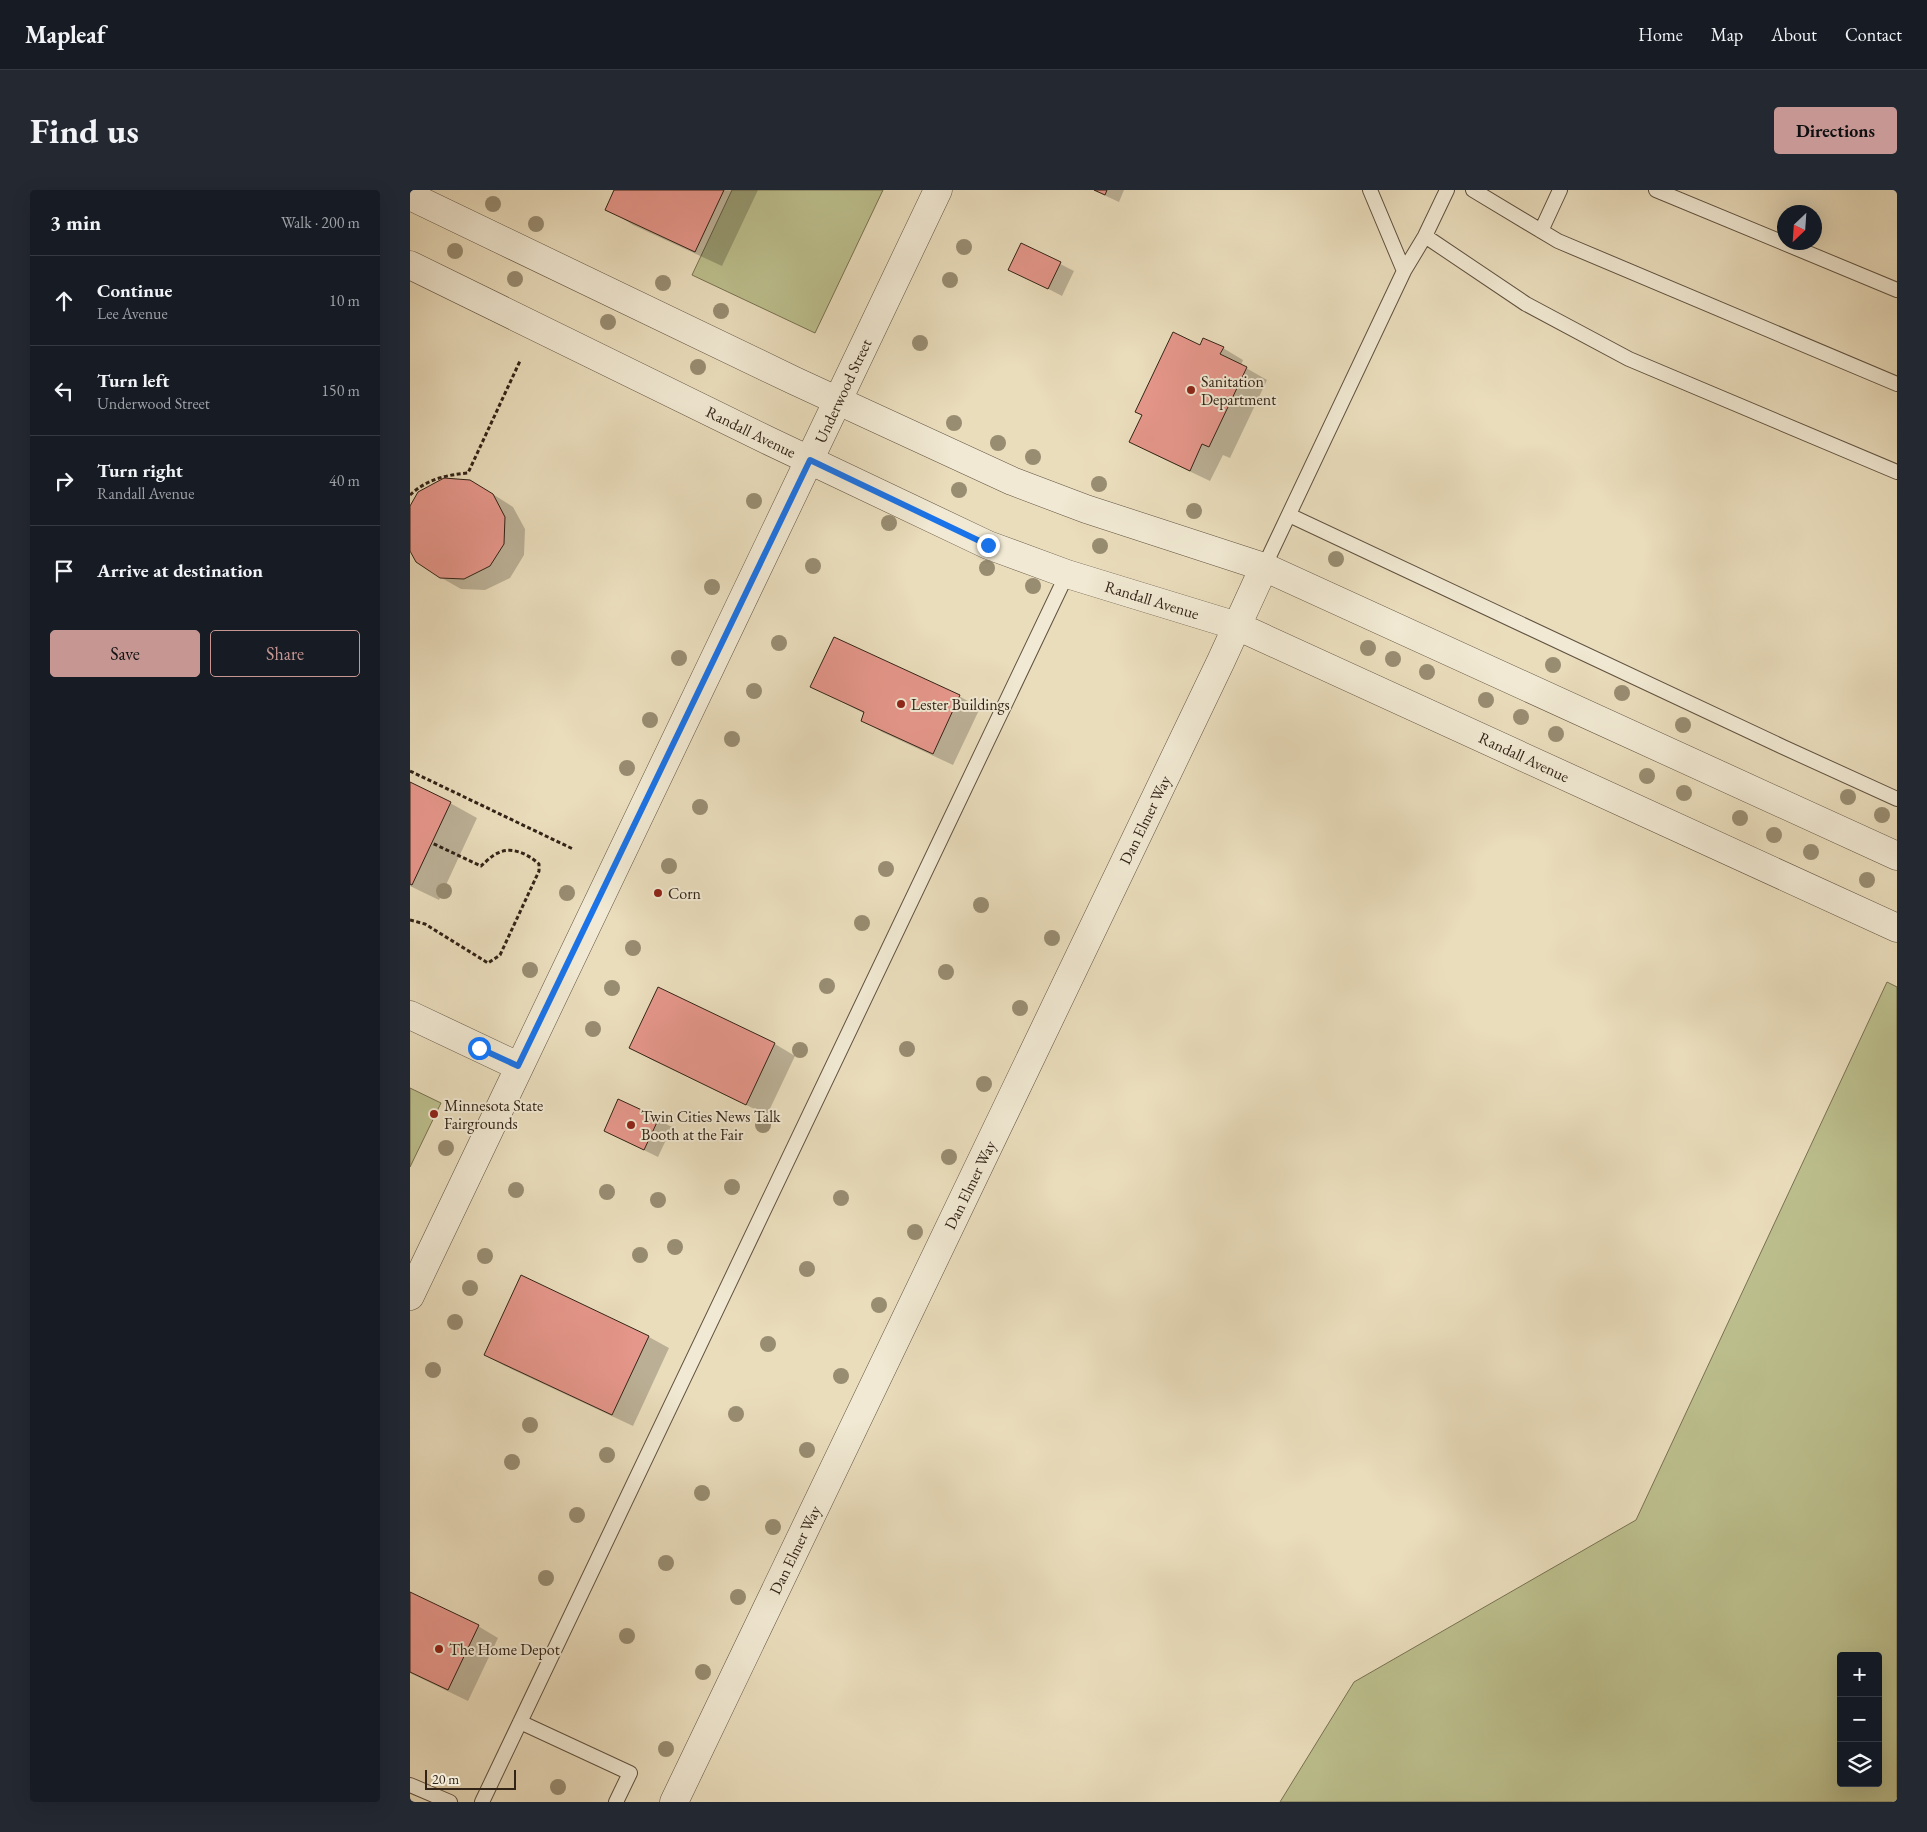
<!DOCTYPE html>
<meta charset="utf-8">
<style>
body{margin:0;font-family:"EB Garamond",serif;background:#242831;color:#f1f3f6}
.controls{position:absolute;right:15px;bottom:15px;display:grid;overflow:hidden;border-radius:5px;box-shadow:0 5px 20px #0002}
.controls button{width:45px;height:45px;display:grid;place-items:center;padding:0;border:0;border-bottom:1px solid #363941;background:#171b24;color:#f1f3f6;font:25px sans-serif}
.compass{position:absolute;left:1367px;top:15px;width:45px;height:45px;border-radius:50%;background:#171b24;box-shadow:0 5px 20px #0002;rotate:205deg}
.scale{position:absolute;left:15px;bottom:12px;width:91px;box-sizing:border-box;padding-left:5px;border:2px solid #322317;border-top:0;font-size:14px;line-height:18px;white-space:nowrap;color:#322317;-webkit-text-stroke:4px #f1e9d3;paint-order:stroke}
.stop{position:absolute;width:15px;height:15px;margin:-11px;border:4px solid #1a73e8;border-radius:50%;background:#fff}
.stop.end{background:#1a73e8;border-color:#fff;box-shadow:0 1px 5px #0008}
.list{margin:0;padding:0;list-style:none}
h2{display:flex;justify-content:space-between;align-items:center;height:65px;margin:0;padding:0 20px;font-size:21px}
h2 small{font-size:16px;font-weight:400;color:#9ea1a6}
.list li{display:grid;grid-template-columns:32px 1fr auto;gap:15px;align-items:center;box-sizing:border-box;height:90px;padding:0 20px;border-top:1px solid #363941}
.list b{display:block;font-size:19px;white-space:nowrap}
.list p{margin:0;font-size:16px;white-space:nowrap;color:#9ea1a6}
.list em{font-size:16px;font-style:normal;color:#9ea1a6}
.actions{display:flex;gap:10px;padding:15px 20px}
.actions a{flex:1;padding:11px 0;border:1px solid #c59692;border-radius:5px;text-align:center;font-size:18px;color:#c59692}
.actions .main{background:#c59692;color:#111}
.icon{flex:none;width:28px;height:28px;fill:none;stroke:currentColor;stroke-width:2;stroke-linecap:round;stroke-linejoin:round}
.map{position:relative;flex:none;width:1487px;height:1612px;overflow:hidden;border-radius:5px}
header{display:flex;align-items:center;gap:30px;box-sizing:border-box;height:70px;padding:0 25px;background:#171b24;border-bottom:1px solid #363941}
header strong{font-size:24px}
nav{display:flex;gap:28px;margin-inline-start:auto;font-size:18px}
.intro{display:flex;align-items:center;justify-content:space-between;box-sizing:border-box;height:120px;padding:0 30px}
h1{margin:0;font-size:35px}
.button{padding:12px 22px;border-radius:5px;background:#c59692;color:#111;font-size:18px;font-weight:700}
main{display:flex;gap:30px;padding:0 30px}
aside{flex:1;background:#171b24;border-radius:5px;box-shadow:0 5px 20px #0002}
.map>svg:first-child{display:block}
.green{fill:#bcbf8d;stroke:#777152;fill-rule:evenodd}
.shadow{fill:#0003}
.building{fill:#e6978b;stroke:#322317}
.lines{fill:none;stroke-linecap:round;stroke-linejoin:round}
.service-casing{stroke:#605240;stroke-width:16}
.minor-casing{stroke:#605240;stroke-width:29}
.path{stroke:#322317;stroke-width:3;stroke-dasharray:4 2.5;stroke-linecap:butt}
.service{stroke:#f1e9d3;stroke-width:14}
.minor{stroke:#f1e9d3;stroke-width:28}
.tree{fill:#988c71}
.route{stroke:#1a73e8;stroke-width:6}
.poi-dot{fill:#8f2418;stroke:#f1e9d3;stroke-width:2}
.labels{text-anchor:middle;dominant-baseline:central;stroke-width:4;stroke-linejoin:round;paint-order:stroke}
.poi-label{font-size:16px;fill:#322317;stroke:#f1e9d3;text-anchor:start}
.street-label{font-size:16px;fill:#322317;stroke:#f1e9d3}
</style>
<header>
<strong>Mapleaf</strong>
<nav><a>Home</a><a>Map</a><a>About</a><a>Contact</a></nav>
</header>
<div class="intro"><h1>Find us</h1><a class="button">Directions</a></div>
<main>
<aside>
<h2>3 min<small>Walk · 200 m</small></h2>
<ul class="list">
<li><svg class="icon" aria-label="ahead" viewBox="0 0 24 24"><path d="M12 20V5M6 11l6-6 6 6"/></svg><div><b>Continue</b><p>Lee Avenue</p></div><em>10 m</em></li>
<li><svg class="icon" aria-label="left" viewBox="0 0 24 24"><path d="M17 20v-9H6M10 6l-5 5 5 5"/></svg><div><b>Turn left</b><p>Underwood Street</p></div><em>150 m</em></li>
<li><svg class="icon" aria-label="right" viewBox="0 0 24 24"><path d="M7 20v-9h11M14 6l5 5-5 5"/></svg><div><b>Turn right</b><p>Randall Avenue</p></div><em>40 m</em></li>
<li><svg class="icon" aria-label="arrive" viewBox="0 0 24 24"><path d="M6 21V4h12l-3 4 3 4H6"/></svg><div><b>Arrive at destination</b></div></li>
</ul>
<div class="actions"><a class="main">Save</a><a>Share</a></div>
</aside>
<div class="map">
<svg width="1487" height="1612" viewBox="0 0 1487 1612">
<rect width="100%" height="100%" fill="#eaddbc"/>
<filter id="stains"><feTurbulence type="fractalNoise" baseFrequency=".004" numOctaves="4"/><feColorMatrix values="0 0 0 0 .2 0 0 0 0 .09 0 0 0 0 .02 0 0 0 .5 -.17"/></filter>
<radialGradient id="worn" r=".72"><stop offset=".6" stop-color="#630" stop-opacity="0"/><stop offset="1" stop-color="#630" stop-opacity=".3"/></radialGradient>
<path class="green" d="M322,0H473L405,143L282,85Z
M1477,792L1487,797V1612H870L944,1492L1226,1330ZM1431,1466H1468V1593H1431Z
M0,898L31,913L0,977Z"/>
<path class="shadow" d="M206,0H348L312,76L223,35L197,19Z
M683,0H714L709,12Z
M611,54L664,81L652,106L600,79Z
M791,157L813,158L833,170L831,175L857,190L820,268L813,265L800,291L741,263L721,251Z
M81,303L103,317L115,339L114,365L100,388L75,400L51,399L30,387L0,358V319Z
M402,496L549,506L570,518L543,575L472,542L452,530L455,524Z
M0,594L40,613L67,628L29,710L0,696Z
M249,799L365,854L385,866L357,925L240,869L220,858Z
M209,911L262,937L248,967L195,941Z
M112,1087L239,1147L259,1158L223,1236L95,1176L75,1165Z
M0,1404L68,1436L88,1448L58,1511L0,1483Z"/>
<path class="building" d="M204,0H314L285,62L195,20Z
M684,0H697L695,5Z
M611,53L651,72L638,99L598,80Z
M763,142L790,155L793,148L814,157L810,164L837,177L799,257L792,254L780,281L719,252L732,225L725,222Z
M34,288L60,290L83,304L95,327L94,354L80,376L54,389L30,388L6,372L0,361V316L8,302Z
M424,447L550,505L523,564L451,531L454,522L400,497Z
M0,592L41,612L2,695L0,694Z
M248,797L365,853L336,915L219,858Z
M208,909L249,928L234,960L194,941Z
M111,1085L239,1146L202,1225L74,1165Z
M0,1402L69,1435L38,1500L0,1482Z"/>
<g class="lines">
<g class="service-casing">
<path id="service" d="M960,0L994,81
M1063,0L1148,51L1487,194
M1246,0L1487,100
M1131,41L1150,0
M1015,46L1116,114L1219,169L1487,282
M879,325L1373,557L1487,609
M854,377L994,81L1015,46L1037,0
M110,1532L220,1583L206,1612
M0,1595L40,1612
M72,1612L657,384"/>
</g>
<g class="minor-casing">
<path id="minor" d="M0,6L385,191L602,291L676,319L854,377L1487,666
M0,75L357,250L578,355L657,384L827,436L1487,738
M0,825L108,876
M0,1106C174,736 353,369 528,0
M264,1612L811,471L854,377"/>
</g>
<path class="path" d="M0,305C17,289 36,285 58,283L110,171
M0,581L163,659
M0,730L15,734L78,773L90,765L129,681V674C118,664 102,656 88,663C82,665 76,672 71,676L22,653"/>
<use href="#service" class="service"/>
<use href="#minor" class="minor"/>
</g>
<g class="tree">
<circle cx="83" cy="14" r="8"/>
<circle cx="126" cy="34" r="8"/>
<circle cx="554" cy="57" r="8"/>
<circle cx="45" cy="61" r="8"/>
<circle cx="105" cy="89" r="8"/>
<circle cx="540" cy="90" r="8"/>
<circle cx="253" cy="93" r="8"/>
<circle cx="311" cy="121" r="8"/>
<circle cx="198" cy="132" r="8"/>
<circle cx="510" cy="153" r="8"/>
<circle cx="288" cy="177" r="8"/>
<circle cx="544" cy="233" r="8"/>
<circle cx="588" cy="253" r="8"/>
<circle cx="623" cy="267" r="8"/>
<circle cx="689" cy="294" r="8"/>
<circle cx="549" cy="300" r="8"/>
<circle cx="344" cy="311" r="8"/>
<circle cx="784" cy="321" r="8"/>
<circle cx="479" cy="333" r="8"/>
<circle cx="690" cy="356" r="8"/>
<circle cx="926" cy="369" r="8"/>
<circle cx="403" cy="376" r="8"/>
<circle cx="577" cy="378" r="8"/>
<circle cx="623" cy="396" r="8"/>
<circle cx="302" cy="397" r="8"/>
<circle cx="369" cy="453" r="8"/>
<circle cx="958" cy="458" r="8"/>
<circle cx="269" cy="468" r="8"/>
<circle cx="983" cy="469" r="8"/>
<circle cx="1143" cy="475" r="8"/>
<circle cx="1017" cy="482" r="8"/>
<circle cx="344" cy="501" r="8"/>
<circle cx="1212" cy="503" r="8"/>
<circle cx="1076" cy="510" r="8"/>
<circle cx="1111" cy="527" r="8"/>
<circle cx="240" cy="530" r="8"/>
<circle cx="1273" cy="535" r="8"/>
<circle cx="1146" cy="544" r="8"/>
<circle cx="322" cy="549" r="8"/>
<circle cx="217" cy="578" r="8"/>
<circle cx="1237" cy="586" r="8"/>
<circle cx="1274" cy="603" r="8"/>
<circle cx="1438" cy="607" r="8"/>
<circle cx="290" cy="617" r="8"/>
<circle cx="1472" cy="625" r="8"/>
<circle cx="1330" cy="628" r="8"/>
<circle cx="1364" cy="645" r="8"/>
<circle cx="1401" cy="662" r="8"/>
<circle cx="259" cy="676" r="8"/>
<circle cx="476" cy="679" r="8"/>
<circle cx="1457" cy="690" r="8"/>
<circle cx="34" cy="701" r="8"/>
<circle cx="157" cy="703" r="8"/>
<circle cx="571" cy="715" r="8"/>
<circle cx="452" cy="733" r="8"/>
<circle cx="642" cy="748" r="8"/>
<circle cx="223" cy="758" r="8"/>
<circle cx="120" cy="780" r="8"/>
<circle cx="536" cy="782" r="8"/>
<circle cx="417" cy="796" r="8"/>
<circle cx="202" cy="798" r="8"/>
<circle cx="610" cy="818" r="8"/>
<circle cx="183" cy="839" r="8"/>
<circle cx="497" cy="859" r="8"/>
<circle cx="390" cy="860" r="8"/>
<circle cx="574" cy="894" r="8"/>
<circle cx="353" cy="935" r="8"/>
<circle cx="36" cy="958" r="8"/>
<circle cx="539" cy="967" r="8"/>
<circle cx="322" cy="997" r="8"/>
<circle cx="106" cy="1000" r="8"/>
<circle cx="197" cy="1002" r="8"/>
<circle cx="431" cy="1008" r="8"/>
<circle cx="248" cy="1010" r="8"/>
<circle cx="505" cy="1042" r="8"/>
<circle cx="265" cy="1057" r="8"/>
<circle cx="230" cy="1065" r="8"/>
<circle cx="75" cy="1066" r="8"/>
<circle cx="397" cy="1079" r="8"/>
<circle cx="60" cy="1098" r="8"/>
<circle cx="469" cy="1115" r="8"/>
<circle cx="45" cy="1132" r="8"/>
<circle cx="358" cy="1154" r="8"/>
<circle cx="23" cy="1180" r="8"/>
<circle cx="431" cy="1186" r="8"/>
<circle cx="326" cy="1224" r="8"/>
<circle cx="120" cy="1235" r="8"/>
<circle cx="397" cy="1260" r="8"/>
<circle cx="197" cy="1265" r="8"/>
<circle cx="102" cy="1272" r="8"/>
<circle cx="292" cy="1303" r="8"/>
<circle cx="167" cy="1325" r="8"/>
<circle cx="363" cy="1337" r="8"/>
<circle cx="256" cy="1373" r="8"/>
<circle cx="136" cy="1388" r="8"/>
<circle cx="328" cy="1407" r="8"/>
<circle cx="217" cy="1446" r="8"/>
<circle cx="293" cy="1482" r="8"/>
<circle cx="256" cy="1559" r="8"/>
<circle cx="148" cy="1597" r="8"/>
</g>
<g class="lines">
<path class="route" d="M69,858L108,876L400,270L578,355"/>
</g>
<g class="poi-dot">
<circle cx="781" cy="200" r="5"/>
<circle cx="491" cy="514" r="5"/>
<circle cx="248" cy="703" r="5"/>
<circle cx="24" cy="924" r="5"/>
<circle cx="221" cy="935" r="5"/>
<circle cx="29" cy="1459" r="5"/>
</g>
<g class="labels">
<g class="poi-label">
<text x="791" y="191">Sanitation<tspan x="791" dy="18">Department</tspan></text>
<text x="501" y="514">Lester Buildings</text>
<text x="258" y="703">Corn</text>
<text x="34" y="915">Minnesota State<tspan x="34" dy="18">Fairgrounds</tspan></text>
<text x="231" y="926">Twin Cities News Talk<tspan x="231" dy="18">Booth at the Fair</tspan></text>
<text x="39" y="1459">The Home Depot</text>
</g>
<g class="street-label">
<text transform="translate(433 201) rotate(-65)">Underwood Street</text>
<text transform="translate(341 242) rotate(26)">Randall Avenue</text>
<text transform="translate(742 410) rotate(17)">Randall Avenue</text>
<text transform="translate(1114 567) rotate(25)">Randall Avenue</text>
<text transform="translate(735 630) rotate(-64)">Dan Elmer Way</text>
<text transform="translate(560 995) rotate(-64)">Dan Elmer Way</text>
<text transform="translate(385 1360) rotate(-64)">Dan Elmer Way</text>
</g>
</g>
<rect width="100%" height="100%" filter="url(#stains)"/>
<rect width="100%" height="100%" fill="url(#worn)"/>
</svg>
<div class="controls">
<button>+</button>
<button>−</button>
<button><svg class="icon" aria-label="layers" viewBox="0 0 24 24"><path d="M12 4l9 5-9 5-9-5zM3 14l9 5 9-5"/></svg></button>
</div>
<svg class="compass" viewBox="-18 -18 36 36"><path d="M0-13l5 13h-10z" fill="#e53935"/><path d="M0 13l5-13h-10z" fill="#9ea1a6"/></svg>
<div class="scale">20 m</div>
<div class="stop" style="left:69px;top:858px"></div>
<div class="stop end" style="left:578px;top:355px"></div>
</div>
</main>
